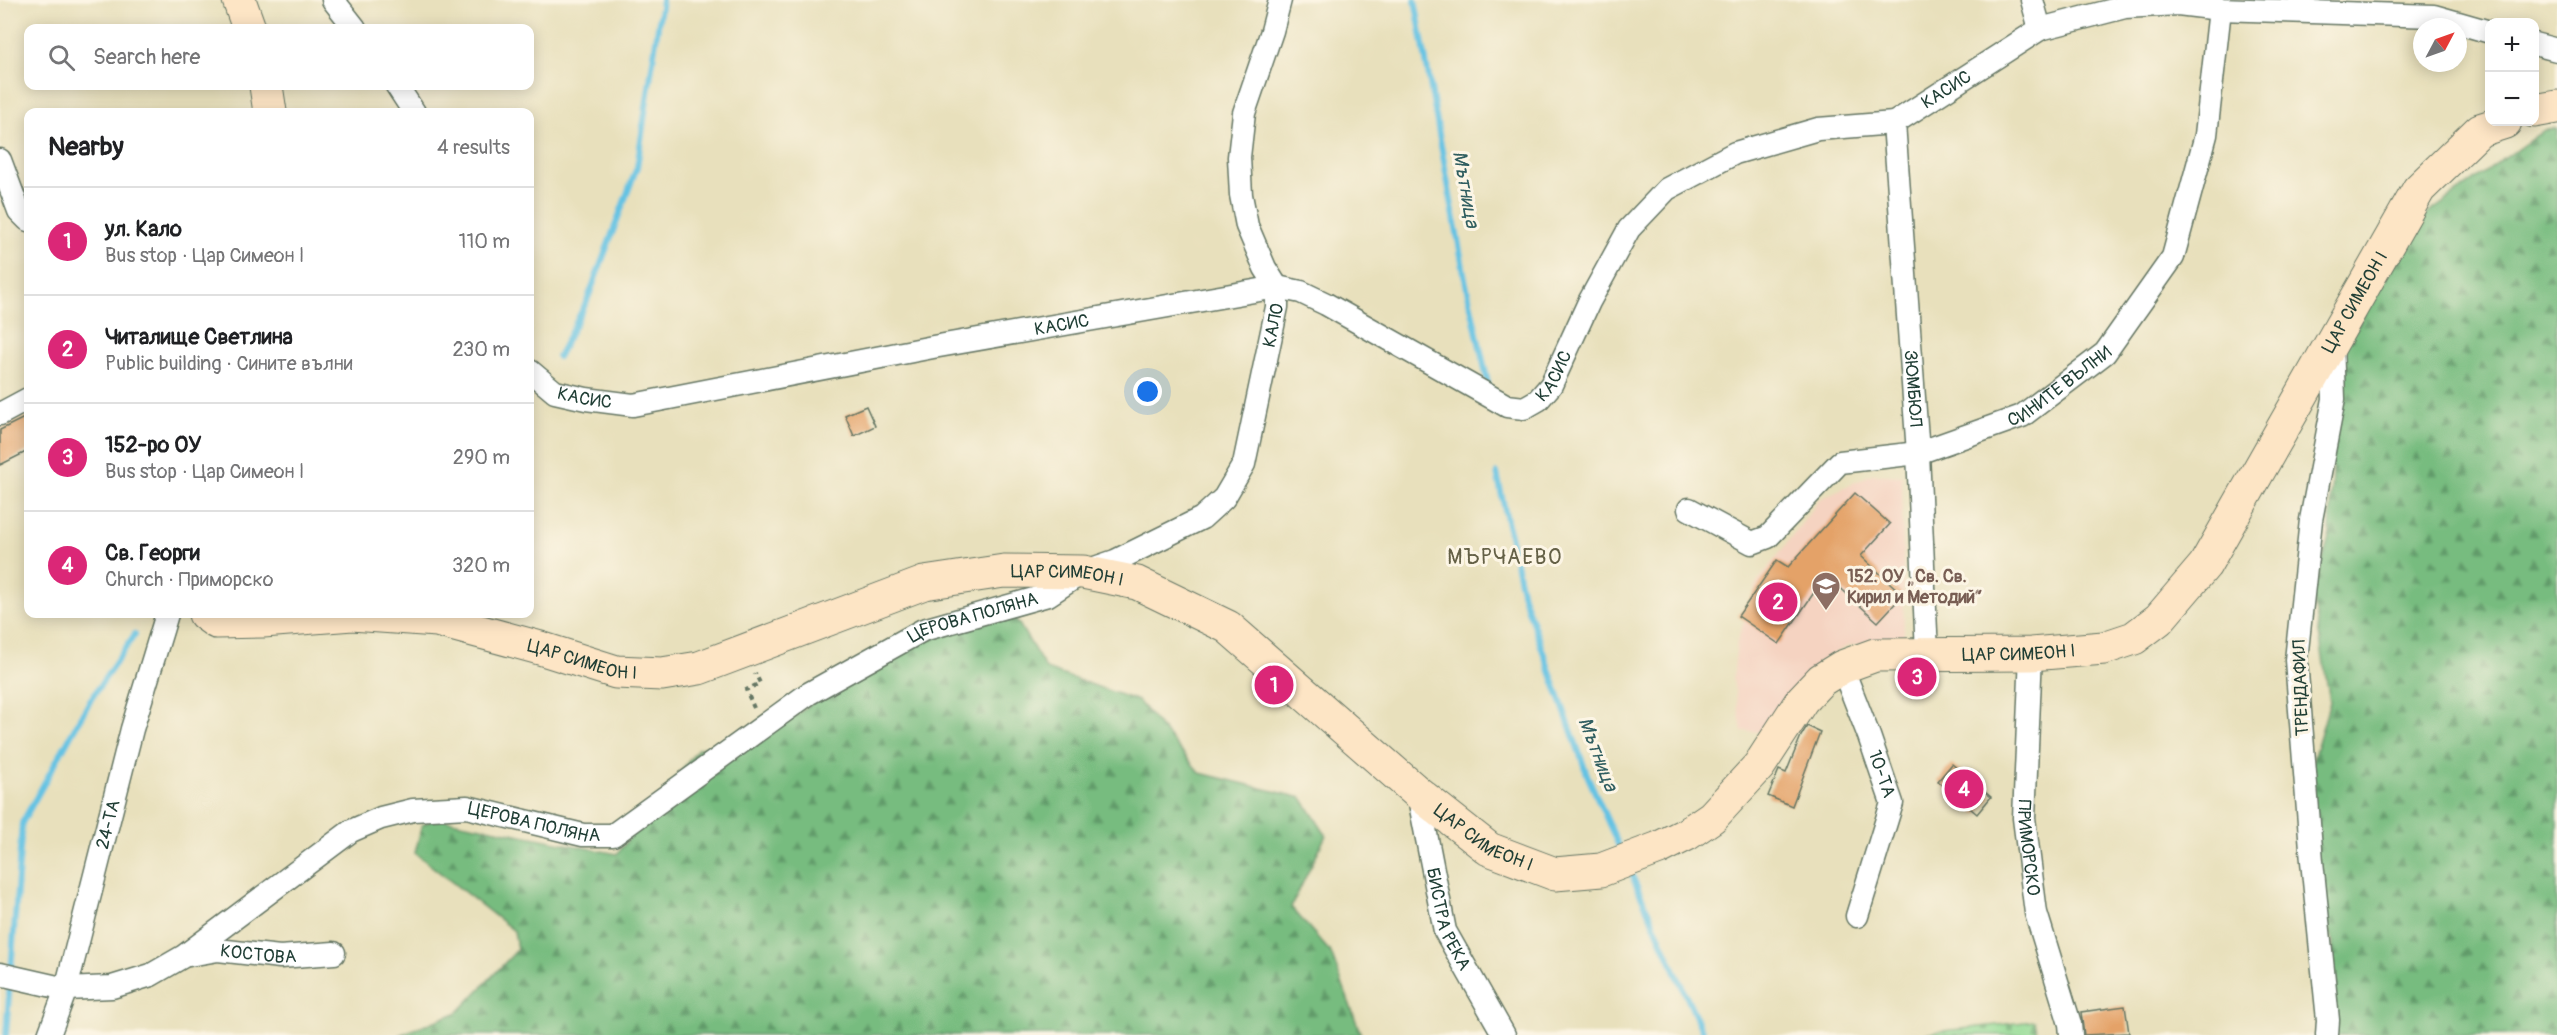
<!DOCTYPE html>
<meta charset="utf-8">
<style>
body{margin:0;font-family:Pangolin,sans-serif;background:#f6f6f6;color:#202124}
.controls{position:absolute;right:18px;top:18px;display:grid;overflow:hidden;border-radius:12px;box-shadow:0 3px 15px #0003}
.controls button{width:54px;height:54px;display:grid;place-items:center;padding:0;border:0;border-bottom:2px solid #e0e0e0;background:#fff;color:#202124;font:30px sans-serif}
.compass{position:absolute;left:2413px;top:18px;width:54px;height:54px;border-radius:50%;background:#fff;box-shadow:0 3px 15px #0003;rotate:49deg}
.you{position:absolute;left:1148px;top:392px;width:21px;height:21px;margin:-15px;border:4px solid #fff;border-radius:50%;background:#1a73e8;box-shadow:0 0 0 9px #1a73e833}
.badge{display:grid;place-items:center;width:39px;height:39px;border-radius:50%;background:#db2777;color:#fff;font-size:20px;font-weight:700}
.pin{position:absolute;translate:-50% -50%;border:3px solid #fff;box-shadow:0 2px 6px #0006}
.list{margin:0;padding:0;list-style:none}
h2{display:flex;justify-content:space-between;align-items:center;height:78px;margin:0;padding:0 24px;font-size:26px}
h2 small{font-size:20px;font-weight:400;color:#757577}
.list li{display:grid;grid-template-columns:39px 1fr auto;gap:18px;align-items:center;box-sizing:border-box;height:108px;padding:0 24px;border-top:2px solid #e0e0e0}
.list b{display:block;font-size:22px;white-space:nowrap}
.list p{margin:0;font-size:20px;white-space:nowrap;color:#757577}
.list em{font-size:20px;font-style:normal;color:#757577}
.icon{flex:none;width:33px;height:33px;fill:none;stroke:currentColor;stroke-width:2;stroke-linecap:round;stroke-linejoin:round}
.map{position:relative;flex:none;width:2557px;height:1035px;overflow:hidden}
.search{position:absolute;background:#fff;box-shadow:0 3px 15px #0003;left:24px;top:24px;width:510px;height:66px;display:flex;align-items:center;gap:15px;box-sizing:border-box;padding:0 21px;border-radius:12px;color:#757577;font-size:22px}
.panel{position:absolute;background:#fff;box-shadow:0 3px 15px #0003;left:24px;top:108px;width:510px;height:510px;border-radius:12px}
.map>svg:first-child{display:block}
.built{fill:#f5d3c1}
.forest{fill:url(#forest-firs);stroke:#4b7c5a;stroke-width:1.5}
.cemetery{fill:url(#cemetery-stones);stroke:#5a8c65;stroke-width:1.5}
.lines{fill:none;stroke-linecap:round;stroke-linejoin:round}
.stream{stroke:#64c2e3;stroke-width:6}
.building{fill:#e4a268}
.street-casing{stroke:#657664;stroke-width:25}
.secondary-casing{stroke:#657664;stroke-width:35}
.path{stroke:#657664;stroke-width:4;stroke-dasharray:4.5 4.5;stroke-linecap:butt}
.street{stroke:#fff;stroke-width:22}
.secondary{stroke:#fde5c5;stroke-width:33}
.labels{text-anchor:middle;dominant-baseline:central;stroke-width:6;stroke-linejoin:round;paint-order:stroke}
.street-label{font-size:18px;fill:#1f3d34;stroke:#fcf5e5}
.education-label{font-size:18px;font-weight:bold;fill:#785e54;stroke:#fcf5e5;text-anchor:start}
.water-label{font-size:20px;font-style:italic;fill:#305e60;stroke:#fcf5e5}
.quarter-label{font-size:21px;letter-spacing:1.5px;fill:#646046;stroke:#fcf5e5}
</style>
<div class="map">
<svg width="2557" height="1035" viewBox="0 0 2557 1035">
<defs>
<pattern id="forest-firs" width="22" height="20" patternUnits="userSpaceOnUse" patternTransform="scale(1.5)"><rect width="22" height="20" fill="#77bc7f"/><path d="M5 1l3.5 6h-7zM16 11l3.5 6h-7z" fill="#619a69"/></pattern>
<pattern id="cemetery-stones" width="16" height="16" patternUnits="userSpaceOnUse" patternTransform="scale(1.5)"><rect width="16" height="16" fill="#94dc96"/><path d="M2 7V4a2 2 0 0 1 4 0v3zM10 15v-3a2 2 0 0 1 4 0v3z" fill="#78b47b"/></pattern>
</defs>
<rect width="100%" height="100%" fill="#fcf5e5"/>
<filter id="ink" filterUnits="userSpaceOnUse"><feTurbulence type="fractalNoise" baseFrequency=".0167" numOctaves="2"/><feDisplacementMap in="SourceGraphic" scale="12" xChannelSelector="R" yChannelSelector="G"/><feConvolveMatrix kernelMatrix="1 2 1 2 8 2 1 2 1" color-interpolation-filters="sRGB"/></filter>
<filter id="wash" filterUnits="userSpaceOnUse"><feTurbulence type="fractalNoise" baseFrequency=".008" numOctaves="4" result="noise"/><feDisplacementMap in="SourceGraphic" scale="24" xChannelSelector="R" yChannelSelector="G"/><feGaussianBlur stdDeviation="1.35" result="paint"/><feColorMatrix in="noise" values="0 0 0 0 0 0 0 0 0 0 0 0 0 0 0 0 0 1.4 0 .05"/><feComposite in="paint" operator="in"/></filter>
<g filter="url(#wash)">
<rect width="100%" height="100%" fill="#e8e0bc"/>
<path class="built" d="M1872,474L1902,476L1904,638L1848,646L1822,660L1766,732L1742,731L1733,679L1737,642L1757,583L1820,499Z"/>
<path class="forest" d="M2557,129V1035H2333L2330,1016L2333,943L2300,803L2330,702L2313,595L2330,534L2334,394L2348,341L2422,218L2544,130Z
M1004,599L1046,669L1138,701L1200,773L1302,798L1326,835L1291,907L1331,953L1361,1035H399L458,1012L517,950L514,931L415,853L422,825L436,818L617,854L698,749L787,722L861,666Z"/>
<path class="cemetery" d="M2034,1021L2037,1035H1924L1925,1033Z"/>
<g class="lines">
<path class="stream" d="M1415,0L1466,284L1488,383
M558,357L587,301L637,167L662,0
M1497,473L1523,596L1588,777L1621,851
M1629,869L1704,1035
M11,972L22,823L91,699L135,634
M6,1035L10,982"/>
</g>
<g id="blocks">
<path class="building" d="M866,406L875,426L854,436L845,415Z
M28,416V451L0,465V430Z
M1855,493L1890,524L1861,556L1903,595L1878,622L1826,575L1779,644L1738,616L1777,560L1788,567Z
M1807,726L1820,732L1792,806L1768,796L1779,770L1786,773L1801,736Z
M1952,764L1991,797L1977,814L1938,781Z
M2125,1006L2129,1033L2084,1035L2081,1012Z"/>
</g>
</g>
<g filter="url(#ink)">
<use href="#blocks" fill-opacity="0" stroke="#657664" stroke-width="1.5"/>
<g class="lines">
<g class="street-casing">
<g id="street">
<path d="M333,0L355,28"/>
<path d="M2032,0L2040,29"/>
<path d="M2534,44L2557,50"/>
<path d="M397,86L414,112"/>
<path id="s1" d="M1894,123L1918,453L1927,654"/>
<path d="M0,160L19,211L28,220"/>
<path id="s2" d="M530,371L555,392L586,399L633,405L933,347L1277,287L1301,292L1326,304L1507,406L1524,408L1538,400L1551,385L1589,302L1629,229L1667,189L1735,153L1818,129L1894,123L2040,29L2125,7L2178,4L2220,9L2434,16L2490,32"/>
<path d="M0,414L28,399"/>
<path id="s3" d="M1689,509L1752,543L1768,537L1840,462L1918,453L2022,416L2105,353L2173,257L2206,135L2220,9"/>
<path id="s4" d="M2031,654L2024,818L2036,913L2070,1024L2071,1035"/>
<path id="s5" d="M1842,667L1869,736L1892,803L1857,916"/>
<path id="s6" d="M1418,793L1445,931L1504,1035"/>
<path id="s7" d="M189,955L218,950L280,957L334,953"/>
<path id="s8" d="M0,974L66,989L112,987L151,975L184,956L351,831L381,818L413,810L467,807L583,835H613L808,694L923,630L1048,595L1083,572L1115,561L1202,518L1224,498L1244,464L1277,307V287L1265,268L1247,226L1241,195L1239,157L1244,113L1272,31L1280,0"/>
<path id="s9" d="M49,1035L66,989L132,729L167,614"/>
<path d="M2327,1035L2328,1020L2312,861L2296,660L2311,520L2334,399L2332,343"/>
</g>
</g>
<g class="secondary-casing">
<g id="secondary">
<path d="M239,0L249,28"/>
<path d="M266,86L270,112"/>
<path d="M2534,111L2557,107"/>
<path id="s10" d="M205,614L216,622L263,621L352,614L437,620L540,648L616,672L662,674L699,668L924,583L1004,571L1083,572L1137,583L1228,627L1418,793L1489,849L1555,874L1601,870L1659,848L1687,834L1712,817L1759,766L1802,700L1821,680L1842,667L1875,655L2031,654L2104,648L2134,638L2159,619L2205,565L2419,189L2480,130L2505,122"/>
</g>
</g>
<path class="path" d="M754,708L746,690L760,683L755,673"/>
<use href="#street" class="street"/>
<use href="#secondary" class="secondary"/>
</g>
</g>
<defs>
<g id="school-pin" transform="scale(1.5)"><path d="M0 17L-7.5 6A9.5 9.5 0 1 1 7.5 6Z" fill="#8d6e63" stroke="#fcf5e5"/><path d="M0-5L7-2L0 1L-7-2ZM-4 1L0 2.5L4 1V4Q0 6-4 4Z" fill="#fff"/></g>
</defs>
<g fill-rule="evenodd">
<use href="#school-pin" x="1826" y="586"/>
</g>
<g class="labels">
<g class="street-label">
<text stroke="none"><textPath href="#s2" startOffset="1611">КАСИС</textPath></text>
<text stroke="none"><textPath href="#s10" startOffset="2546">ЦАР СИМЕОН I</textPath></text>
<text stroke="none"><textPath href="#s2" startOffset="548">КАСИС</textPath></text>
<text stroke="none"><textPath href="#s8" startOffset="1556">КАЛО</textPath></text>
<text stroke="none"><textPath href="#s2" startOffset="1089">КАСИС</textPath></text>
<text stroke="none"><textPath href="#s3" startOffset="429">СИНИТЕ ВЪЛНИ</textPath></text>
<text stroke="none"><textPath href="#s1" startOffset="266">ЗЮМБЮЛ</textPath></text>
<text stroke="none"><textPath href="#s2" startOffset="63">КАСИС</textPath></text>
<text stroke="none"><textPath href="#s10" startOffset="890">ЦАР СИМЕОН I</textPath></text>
<text stroke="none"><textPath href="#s8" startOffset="1094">ЦЕРОВА ПОЛЯНА</textPath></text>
<text stroke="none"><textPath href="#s10" startOffset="2024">ЦАР СИМЕОН I</textPath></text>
<text stroke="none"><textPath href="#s10" startOffset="386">ЦАР СИМЕОН I</textPath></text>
<text transform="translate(2301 688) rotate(-92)">ТРЕНДАФИЛ</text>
<text stroke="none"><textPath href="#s5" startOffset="114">10-ТА</textPath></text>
<text stroke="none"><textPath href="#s8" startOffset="590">ЦЕРОВА ПОЛЯНА</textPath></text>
<text stroke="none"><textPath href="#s9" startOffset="219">24-ТА</textPath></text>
<text stroke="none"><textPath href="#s10" startOffset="1394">ЦАР СИМЕОН I</textPath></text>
<text stroke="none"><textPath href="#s4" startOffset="194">ПРИМОРСКО</textPath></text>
<text stroke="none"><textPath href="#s6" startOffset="130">БИСТРА РЕКА</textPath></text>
<text stroke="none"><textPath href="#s7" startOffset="70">КОСТОВА</textPath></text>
</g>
<g class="education-label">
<text x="1847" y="576">152. ОУ „Св. Св.<tspan x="1847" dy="21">Кирил и Методий“</tspan></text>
</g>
<g class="water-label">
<text transform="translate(1466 189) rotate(80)">Мътница</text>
<text transform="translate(1598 754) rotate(69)">Мътница</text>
</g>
<g class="quarter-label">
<text x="1505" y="557">МЪРЧАЕВО</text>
</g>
</g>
</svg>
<div class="controls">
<button>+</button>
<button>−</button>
</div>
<svg class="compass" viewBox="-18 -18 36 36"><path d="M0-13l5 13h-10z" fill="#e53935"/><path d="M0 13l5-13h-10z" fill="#757577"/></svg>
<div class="you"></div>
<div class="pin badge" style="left:1274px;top:685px">1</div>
<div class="pin badge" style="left:1778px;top:602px">2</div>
<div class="pin badge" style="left:1917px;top:677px">3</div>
<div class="pin badge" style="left:1964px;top:789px">4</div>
<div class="search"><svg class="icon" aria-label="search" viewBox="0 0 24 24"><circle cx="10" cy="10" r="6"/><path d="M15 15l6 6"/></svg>Search here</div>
<section class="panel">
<h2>Nearby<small>4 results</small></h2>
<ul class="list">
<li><span class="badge">1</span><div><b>ул. Кало</b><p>Bus stop · Цар Симеон I</p></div><em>110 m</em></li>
<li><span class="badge">2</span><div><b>Читалище Светлина</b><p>Public building · Сините вълни</p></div><em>230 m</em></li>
<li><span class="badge">3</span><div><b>152-ро ОУ</b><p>Bus stop · Цар Симеон I</p></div><em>290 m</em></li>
<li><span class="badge">4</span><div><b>Св. Георги</b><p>Church · Приморско</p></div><em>320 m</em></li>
</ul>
</section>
</div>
